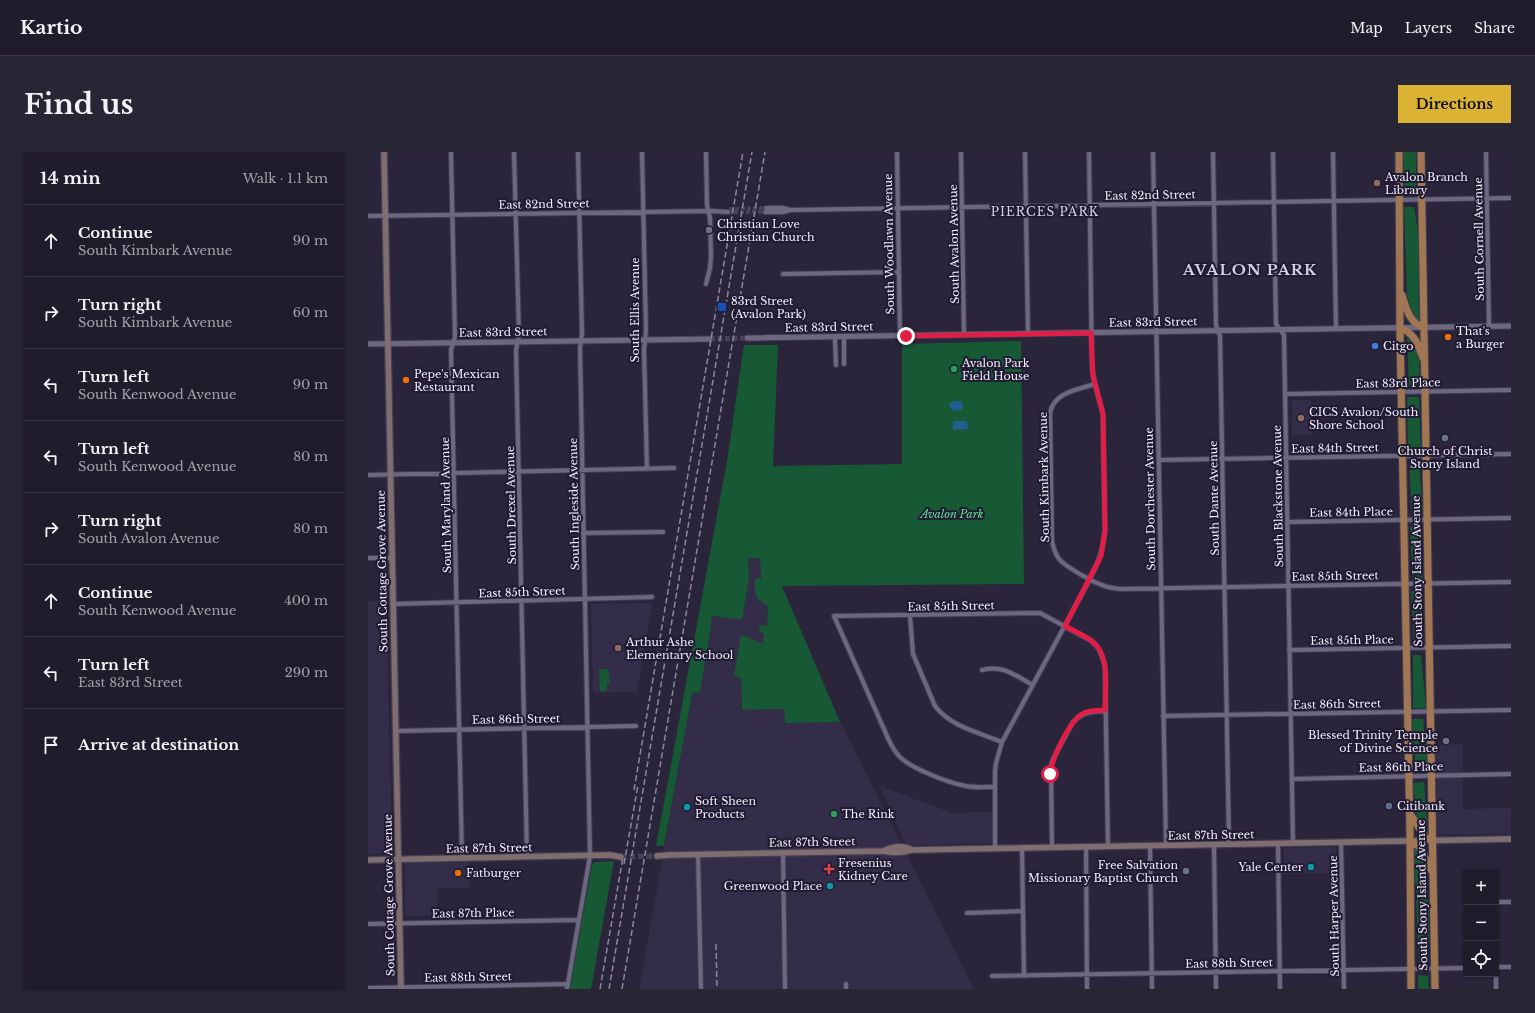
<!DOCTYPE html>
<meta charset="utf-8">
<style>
body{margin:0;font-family:"Libre Baskerville",serif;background:#282534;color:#f1f3f6}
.controls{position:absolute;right:12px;bottom:12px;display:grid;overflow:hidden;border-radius:0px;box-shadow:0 1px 3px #0004}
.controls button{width:36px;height:36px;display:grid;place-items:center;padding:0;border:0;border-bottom:1px solid #3d3a48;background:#201c2c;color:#f1f3f6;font:20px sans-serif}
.stop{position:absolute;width:12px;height:12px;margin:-9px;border:3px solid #e11d48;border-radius:50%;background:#fff}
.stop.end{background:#e11d48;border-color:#fff;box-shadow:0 1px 4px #0008}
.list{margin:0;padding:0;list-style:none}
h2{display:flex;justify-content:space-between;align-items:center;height:52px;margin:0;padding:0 16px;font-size:17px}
h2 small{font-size:13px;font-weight:400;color:#a2a1a9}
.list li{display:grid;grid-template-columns:26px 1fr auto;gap:12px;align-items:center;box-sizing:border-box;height:72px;padding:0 16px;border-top:1px solid #3d3a48}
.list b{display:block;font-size:15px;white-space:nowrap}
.list p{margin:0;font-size:13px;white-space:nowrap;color:#a2a1a9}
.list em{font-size:13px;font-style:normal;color:#a2a1a9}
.icon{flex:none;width:22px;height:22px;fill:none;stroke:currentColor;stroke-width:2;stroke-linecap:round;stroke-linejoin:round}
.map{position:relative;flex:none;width:1143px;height:837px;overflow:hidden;border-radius:0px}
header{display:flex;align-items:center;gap:24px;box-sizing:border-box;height:56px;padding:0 20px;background:#201c2c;border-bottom:1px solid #3d3a48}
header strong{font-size:19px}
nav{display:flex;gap:22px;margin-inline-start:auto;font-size:14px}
.intro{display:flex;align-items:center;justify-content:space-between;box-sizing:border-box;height:96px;padding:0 24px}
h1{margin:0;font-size:28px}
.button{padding:10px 18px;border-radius:0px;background:#dbb233;color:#111;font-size:14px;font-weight:700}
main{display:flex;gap:24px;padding:0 24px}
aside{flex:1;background:#201c2c;border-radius:0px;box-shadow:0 1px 3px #0004}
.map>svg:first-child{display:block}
.built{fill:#342d4a}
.green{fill:#175835}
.water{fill:#215e8f}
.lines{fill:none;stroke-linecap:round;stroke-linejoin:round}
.minor-tunnel{stroke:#484358;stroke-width:4;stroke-dasharray:4 2;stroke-linecap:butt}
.tertiary-tunnel{stroke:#484358;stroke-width:5;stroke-dasharray:5 2.5;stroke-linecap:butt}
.secondary-tunnel{stroke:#484358;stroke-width:5.5;stroke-dasharray:5.5 3;stroke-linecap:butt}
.minor-casing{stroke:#443f52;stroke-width:6}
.tertiary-casing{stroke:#443f52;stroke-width:7}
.secondary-casing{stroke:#443f52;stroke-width:8}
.trunk-casing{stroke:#443f52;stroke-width:9}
.minor{stroke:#6d6882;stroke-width:4}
.tertiary{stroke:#6d6882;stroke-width:5}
.secondary{stroke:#806d70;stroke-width:5.5}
.trunk{stroke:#a07653;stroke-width:7}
.rail{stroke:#8d899c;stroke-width:1.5;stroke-dasharray:6 3;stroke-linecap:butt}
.route{stroke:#e11d48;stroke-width:5}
.education-dot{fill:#8d6e63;stroke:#201b31;stroke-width:1.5}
.worship-dot{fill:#6b7280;stroke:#201b31;stroke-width:1.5}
.transit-dot{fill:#1a4fb4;stroke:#201b31;stroke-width:1.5}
.food-dot{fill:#e8710a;stroke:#201b31;stroke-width:1.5}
.shop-dot{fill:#3f7fe0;stroke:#201b31;stroke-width:1.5}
.leisure-dot{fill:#2e9e5b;stroke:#201b31;stroke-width:1.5}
.service-dot{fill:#5c6f8a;stroke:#201b31;stroke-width:1.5}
.culture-dot{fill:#0f9aa8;stroke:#201b31;stroke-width:1.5}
.health-dot{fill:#e0444e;stroke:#201b31;stroke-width:1.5}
.labels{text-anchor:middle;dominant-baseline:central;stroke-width:4;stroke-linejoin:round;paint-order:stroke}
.poi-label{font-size:11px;fill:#f0edfd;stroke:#201b31;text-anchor:start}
.street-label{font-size:11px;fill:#f0edfd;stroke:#201b31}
.park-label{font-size:11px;font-style:italic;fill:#65e499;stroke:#201b31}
.neighbourhood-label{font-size:12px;letter-spacing:1px;fill:#d4ceec;stroke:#201b31}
.district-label{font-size:15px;font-weight:bold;letter-spacing:1px;fill:#d4ceec;stroke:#201b31}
</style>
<header>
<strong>Kartio</strong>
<nav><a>Map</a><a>Layers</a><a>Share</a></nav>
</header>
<div class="intro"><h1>Find us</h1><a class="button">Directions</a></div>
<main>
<aside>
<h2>14 min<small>Walk · 1.1 km</small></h2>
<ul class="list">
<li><svg class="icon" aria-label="ahead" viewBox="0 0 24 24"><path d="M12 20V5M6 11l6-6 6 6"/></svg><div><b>Continue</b><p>South Kimbark Avenue</p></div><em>90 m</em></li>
<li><svg class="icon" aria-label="right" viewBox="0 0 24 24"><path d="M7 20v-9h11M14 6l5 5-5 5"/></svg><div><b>Turn right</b><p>South Kimbark Avenue</p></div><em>60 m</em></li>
<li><svg class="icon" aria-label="left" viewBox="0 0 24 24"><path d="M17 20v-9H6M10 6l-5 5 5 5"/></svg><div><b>Turn left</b><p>South Kenwood Avenue</p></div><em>90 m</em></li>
<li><svg class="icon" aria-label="left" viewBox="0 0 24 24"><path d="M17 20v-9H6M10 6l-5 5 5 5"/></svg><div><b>Turn left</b><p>South Kenwood Avenue</p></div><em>80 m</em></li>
<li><svg class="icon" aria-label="right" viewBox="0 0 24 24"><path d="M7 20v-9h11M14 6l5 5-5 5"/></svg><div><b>Turn right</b><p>South Avalon Avenue</p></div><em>80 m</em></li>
<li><svg class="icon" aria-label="ahead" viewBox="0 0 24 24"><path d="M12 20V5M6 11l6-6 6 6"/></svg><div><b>Continue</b><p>South Kenwood Avenue</p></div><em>400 m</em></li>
<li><svg class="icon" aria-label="left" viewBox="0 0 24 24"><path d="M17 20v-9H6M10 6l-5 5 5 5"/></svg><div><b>Turn left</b><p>East 83rd Street</p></div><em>290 m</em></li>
<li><svg class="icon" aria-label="arrive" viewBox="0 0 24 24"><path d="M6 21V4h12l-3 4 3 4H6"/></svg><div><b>Arrive at destination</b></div></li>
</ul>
</aside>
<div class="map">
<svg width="1143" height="837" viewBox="0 0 1143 837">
<rect width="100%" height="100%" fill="#2a253b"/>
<path class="built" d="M924,248H943V283H924Z
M380,406H392L393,427H387V439L400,455L399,466L400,472L399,474L392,473L396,486V491H390L377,484L373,526L374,558L416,557L417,571L472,570L606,837H271L324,543L325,541L332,540L343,475V467L345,464L374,468L381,426Z
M18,448L24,702H0V449Z
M284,451L269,540L225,541L223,452Z
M1095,592V657L1143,656V682H1069L1068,593Z
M512,634L584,661L626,660L627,691L538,693Z
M968,695L969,721L916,722V696Z
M101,710V736H69V763L37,764V711Z"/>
<path class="green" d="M1035,0H1048V41H1037Z
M1036,55H1046L1050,80L1051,169H1047L1039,143Z
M1039,183L1042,184L1051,201L1052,235L1041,234Z
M653,189L656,432L414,434L472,570L417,571L416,557L374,558L373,526L366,524L373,483L389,489L390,491H395L396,483L391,478L392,473L399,474L400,472L399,467L400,455L397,452L389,446L387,439V427L393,426L392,406H380L381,426L374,468L345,464L343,467V475L332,540L325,541L324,543L296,694H288L359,309L376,193H410L405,314L534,312V192Z
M1039,245H1051L1053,299H1040Z
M1041,310H1051L1055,363H1044Z
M1052,374L1055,428H1045L1042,375Z
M1043,439H1053L1056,492H1046Z
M1045,503H1053L1058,556H1045Z
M231,517H240L242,531H239V539H232Z
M1044,567H1055L1060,619L1048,620Z
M1056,630L1060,684L1049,667L1045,631Z
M1046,697H1051L1057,712L1061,760V810L1051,811Z
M246,709L223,837H202L224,712L227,710Z
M1050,823L1060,824L1061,837H1050Z"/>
<path class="water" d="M587,249H593L595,254L593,258L586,259L582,256L581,251Z
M585,269H599L600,277L585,278Z"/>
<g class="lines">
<path class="minor-tunnel" d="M361,57L398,56
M360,60H397"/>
<path class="tertiary-tunnel" d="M342,187L379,186"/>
<path class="secondary-tunnel" d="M253,705L289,704"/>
<g class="minor-casing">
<path id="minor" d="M83,0L87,185L83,198L94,706
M146,0L151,183L148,198L159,705
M274,0L278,179L276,198L279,317
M529,0L532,184
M593,0L596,183
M657,0L660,182
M785,0L798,693
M845,0L848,173L852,184L861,692
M905,0L908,172L916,183L925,691
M965,0L968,177
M1118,0L1121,174
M398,56H415L422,58
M397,60H415L422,58L1143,46
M0,64L344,59L360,60
M415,122L531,120
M338,132L342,116L343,104L342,66L339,53L338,0
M476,185V212
M467,186L468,213
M727,232C709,238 686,240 682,261L684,390C686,396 687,402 691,407C698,415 726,431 737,434C741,436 747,436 752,437L1143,430
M917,242L1143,238
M791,308L1143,302
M0,323L306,316
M919,370L1143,366
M215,381L295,380
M0,406H24
M25,452L284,445
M542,464L545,502L567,554C583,575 610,580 634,590
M921,498L1143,494
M614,518C634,512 648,524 665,533
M795,564L1143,558
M28,579L268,574
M924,627L1143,622
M626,635C617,635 607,636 598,634C581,631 541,616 530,603C526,598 522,591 519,584L466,464L672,461L724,489L731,497L737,513L740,695
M973,690L976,837
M910,691L912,837
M846,693L848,837
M782,694L784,837
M684,695L683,614L685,607L705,570C715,560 724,559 737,559
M718,695L719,837
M654,696L656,824
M627,697V620L628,611L634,590L722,427C731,409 735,398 737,378L735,262L727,232L724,216L721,0
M415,700L417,837
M330,702L333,837
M1128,750H1143
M599,761L655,759
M0,772L211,768
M1128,805V837
M1128,815H1143
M624,824L1098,816
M478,832V837
M0,836L200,832
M199,837L222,704L212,196L214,182L210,0"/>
</g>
<g class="tertiary-casing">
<path id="tertiary" d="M379,186L1143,174
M0,192L342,187"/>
</g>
<g class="secondary-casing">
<path id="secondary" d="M16,0L33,837
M516,699C524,694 536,693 544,698
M289,704L301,703L516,699C525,701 535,701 544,698L1143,687
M0,708L242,703L253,705"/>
</g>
<g class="trunk-casing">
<path id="trunk" d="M1031,0L1032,181L1042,681L1043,837
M1053,0L1067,837
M1034,143C1038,155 1041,172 1056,175
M1032,176C1047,181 1050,193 1055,206
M1042,662L1058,686L1064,688
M1042,689L1052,695L1063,718"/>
</g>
<use href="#minor" class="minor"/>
<use href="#tertiary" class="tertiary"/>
<use href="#secondary" class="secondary"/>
<use href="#trunk" class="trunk"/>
<path class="rail" d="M266,638L375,0
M256,712L270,633
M348,792L349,837
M232,837L255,705
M241,837L384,0
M254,837L397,0"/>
</g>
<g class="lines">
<path class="route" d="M538,184L723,181L725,224L735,262L737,378L733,404L697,474C707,480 719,484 727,492C742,506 737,539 737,558C730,559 722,558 716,561C701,568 684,607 682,622"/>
</g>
<g class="education-dot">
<circle cx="1009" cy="31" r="4"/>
<circle cx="933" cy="266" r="4"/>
<circle cx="250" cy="496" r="4"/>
</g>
<g class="worship-dot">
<circle cx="341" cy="78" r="4"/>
<circle cx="1077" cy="286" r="4"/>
<circle cx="1078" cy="589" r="4"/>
<circle cx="818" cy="719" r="4"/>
</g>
<rect class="transit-dot" x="349" y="150" width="10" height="10" rx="2"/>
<g class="food-dot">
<circle cx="1080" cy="185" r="4"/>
<circle cx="38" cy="228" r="4"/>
<circle cx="90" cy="721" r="4"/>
</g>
<circle class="shop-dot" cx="1007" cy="194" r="4"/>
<g class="leisure-dot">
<circle cx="586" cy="217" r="4"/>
<circle cx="466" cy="662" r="4"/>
</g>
<circle class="service-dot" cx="1021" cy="654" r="4"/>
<g class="culture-dot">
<circle cx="319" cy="655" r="4"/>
<circle cx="943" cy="715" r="4"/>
<circle cx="462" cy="734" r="4"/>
</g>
<path class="health-dot" d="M459 711h4v4h4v4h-4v4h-4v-4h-4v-4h4z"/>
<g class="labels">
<g class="poi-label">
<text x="1017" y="25">Avalon Branch<tspan x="1017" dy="13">Library</tspan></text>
<text x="349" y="72">Christian Love<tspan x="349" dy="13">Christian Church</tspan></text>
<text x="363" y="149">83rd Street<tspan x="363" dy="13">(Avalon Park)</tspan></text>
<text x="1088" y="179">That's<tspan x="1088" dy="13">a Burger</tspan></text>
<text x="1015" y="194">Citgo</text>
<text x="594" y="211">Avalon Park<tspan x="594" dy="13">Field House</tspan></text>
<text x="46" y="222">Pepe's Mexican<tspan x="46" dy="13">Restaurant</tspan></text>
<text x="941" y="260">CICS Avalon/South<tspan x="941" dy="13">Shore School</tspan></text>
<text x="1077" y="299" text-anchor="middle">Church of Christ<tspan x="1077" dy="13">Stony Island</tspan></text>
<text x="258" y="490">Arthur Ashe<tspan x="258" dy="13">Elementary School</tspan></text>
<text x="1070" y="583" text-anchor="end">Blessed Trinity Temple<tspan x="1070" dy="13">of Divine Science</tspan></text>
<text x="327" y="649">Soft Sheen<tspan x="327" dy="13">Products</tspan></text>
<text x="1029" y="654">Citibank</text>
<text x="474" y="662">The Rink</text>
<text x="470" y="711">Fresenius<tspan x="470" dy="13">Kidney Care</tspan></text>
<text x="810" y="713" text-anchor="end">Free Salvation<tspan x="810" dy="13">Missionary Baptist Church</tspan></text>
<text x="935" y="715" text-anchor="end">Yale Center</text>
<text x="98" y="721">Fatburger</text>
<text x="454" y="734" text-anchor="end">Greenwood Place</text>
</g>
<g class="street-label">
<text transform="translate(782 43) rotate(-1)">East 82nd Street</text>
<text transform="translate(176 52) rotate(-1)">East 82nd Street</text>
<text transform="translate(1111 87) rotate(-91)">South Cornell Avenue</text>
<text transform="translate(521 92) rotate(-91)">South Woodlawn Avenue</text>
<text transform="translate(586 92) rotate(-91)">South Avalon Avenue</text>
<text transform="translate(267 158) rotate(-90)">South Ellis Avenue</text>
<text transform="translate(785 170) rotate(-1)">East 83rd Street</text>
<text transform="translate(461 175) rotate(-1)">East 83rd Street</text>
<text transform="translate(135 180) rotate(-1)">East 83rd Street</text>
<text transform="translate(1030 231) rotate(-1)">East 83rd Place</text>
<text transform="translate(967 296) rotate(-1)">East 84th Street</text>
<text transform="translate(676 325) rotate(-91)">South Kimbark Avenue</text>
<text transform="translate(910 344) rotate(-91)">South Blackstone Avenue</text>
<text transform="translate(846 346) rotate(-91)">South Dante Avenue</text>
<text transform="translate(782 347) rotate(-91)">South Dorchester Avenue</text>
<text transform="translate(206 352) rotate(-91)">South Ingleside Avenue</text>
<text transform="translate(78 353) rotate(-91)">South Maryland Avenue</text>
<text transform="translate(143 353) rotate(-91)">South Drexel Avenue</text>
<text transform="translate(983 360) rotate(-1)">East 84th Place</text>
<text transform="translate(14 419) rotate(-91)">South Cottage Grove Avenue</text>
<text transform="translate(1049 419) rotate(-91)">South Stony Island Avenue</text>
<text transform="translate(967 424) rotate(-1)">East 85th Street</text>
<text transform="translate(154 440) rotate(-2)">East 85th Street</text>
<text transform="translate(583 454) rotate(-1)">East 85th Street</text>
<text transform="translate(984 488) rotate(-1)">East 85th Place</text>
<text transform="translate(969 552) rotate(-1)">East 86th Street</text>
<text transform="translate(148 567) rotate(-1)">East 86th Street</text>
<text transform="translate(1033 615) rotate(-1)">East 86th Place</text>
<text transform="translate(843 683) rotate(-1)">East 87th Street</text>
<text transform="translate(444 690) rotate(-1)">East 87th Street</text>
<text transform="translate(121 696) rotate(-1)">East 87th Street</text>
<text transform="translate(21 743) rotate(-91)">South Cottage Grove Avenue</text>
<text transform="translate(1054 743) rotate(-91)">South Stony Island Avenue</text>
<text transform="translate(105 761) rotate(-1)">East 87th Place</text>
<text transform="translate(966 764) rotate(-91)">South Harper Avenue</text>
<text transform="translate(861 811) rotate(-1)">East 88th Street</text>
<text transform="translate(100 825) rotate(-1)">East 88th Street</text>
</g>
<g class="park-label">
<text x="584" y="362">Avalon Park</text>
</g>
<g class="neighbourhood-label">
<text x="677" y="59">PIERCES PARK</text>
</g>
<g class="district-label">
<text x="882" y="117">AVALON PARK</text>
</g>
</g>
</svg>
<div class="controls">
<button>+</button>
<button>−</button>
<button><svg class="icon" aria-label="locate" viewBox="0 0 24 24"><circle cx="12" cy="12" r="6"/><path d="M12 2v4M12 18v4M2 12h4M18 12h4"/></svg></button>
</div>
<div class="stop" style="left:682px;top:622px"></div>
<div class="stop end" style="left:538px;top:184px"></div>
</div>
</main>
